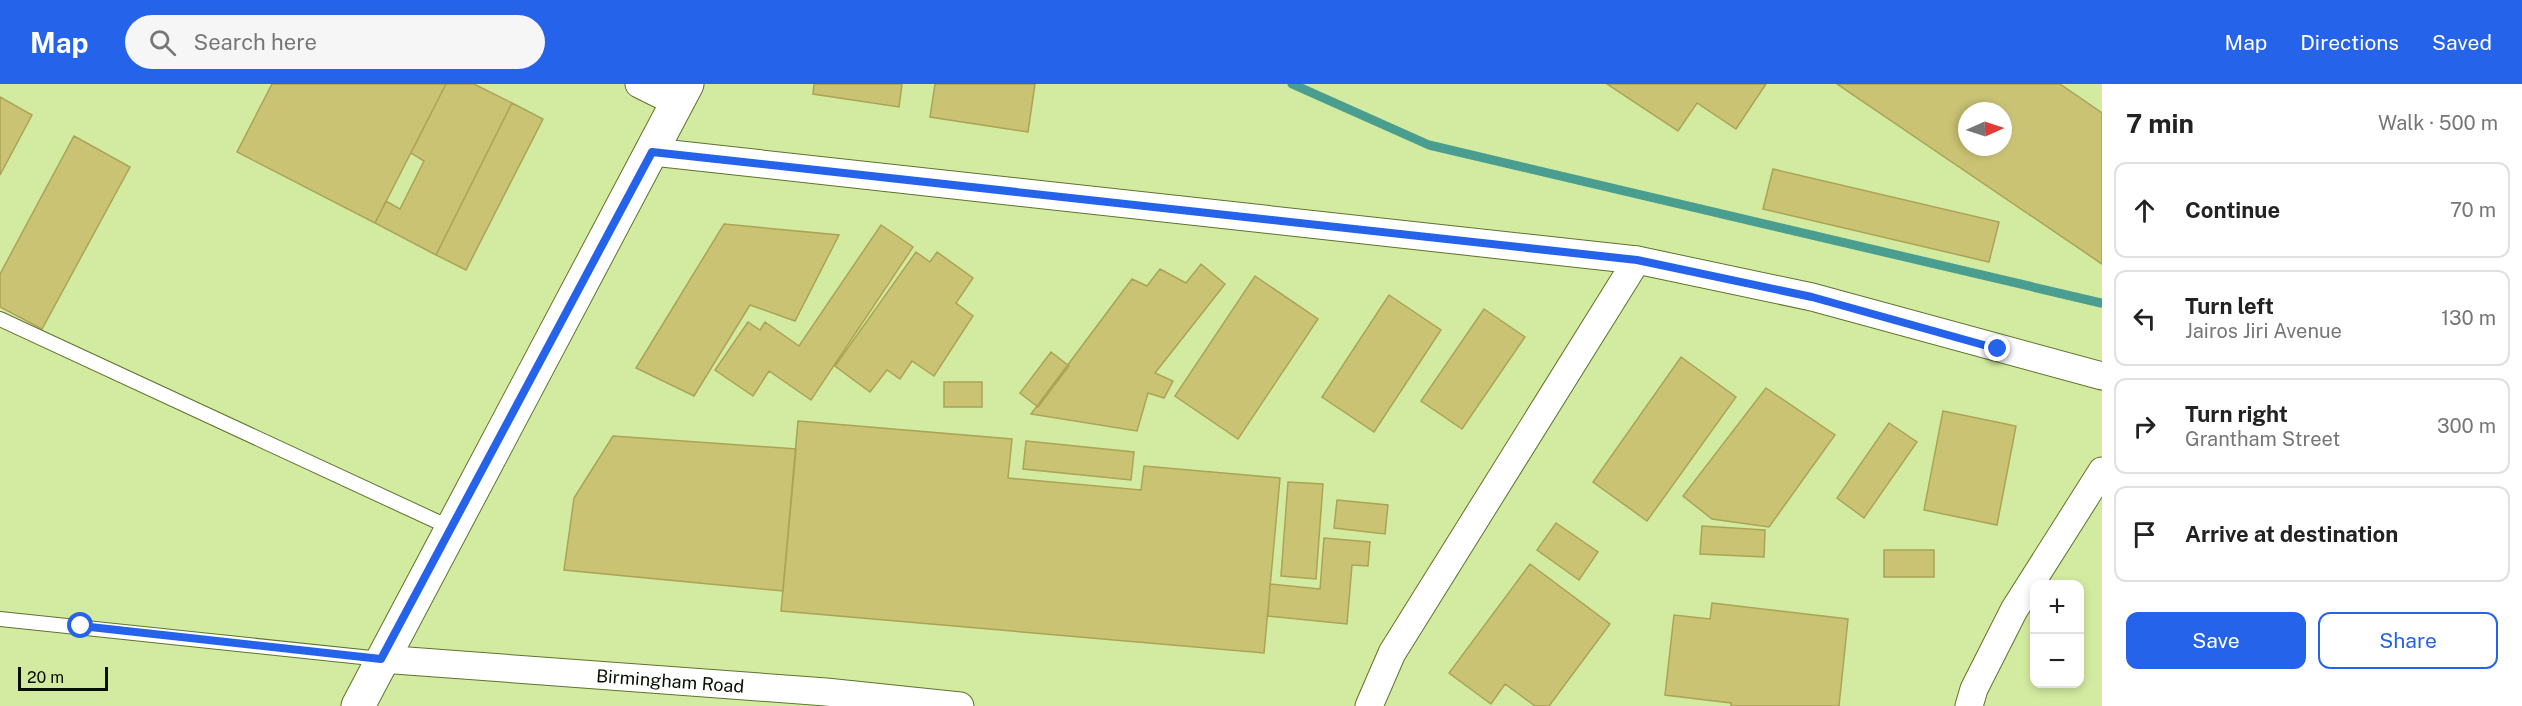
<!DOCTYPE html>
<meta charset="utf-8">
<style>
body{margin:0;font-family:"Public Sans",sans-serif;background:#f6f6f6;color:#222}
.controls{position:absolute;right:18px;bottom:18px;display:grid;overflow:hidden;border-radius:12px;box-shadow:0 3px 9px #0003}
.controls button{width:54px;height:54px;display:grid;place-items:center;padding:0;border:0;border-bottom:2px solid #e0e0e0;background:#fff;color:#222;font:30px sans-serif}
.compass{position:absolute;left:1958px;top:18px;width:54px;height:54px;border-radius:50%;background:#fff;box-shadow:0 3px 9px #0003;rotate:87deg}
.scale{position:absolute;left:18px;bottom:15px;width:90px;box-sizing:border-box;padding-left:6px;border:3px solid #080f00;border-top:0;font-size:16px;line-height:21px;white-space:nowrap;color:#080f00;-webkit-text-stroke:4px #d2eba0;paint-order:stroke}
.stop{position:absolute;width:18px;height:18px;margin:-14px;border:4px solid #2563eb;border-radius:50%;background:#fff}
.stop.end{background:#2563eb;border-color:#fff;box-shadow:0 2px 6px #0008}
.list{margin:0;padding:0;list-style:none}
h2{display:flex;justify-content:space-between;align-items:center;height:78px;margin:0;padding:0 24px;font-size:26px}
h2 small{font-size:20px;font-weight:400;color:#767676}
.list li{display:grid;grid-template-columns:39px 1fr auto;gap:18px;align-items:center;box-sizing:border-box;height:96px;margin:0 12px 12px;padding:0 12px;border:2px solid #e0e0e0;border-radius:12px}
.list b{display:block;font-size:22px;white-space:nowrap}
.list p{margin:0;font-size:20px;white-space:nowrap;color:#767676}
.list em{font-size:20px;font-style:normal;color:#767676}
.actions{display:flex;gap:12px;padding:18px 24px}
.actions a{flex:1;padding:14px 0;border:2px solid #2563eb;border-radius:12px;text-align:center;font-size:21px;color:#2563eb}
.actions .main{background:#2563eb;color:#fff}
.icon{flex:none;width:33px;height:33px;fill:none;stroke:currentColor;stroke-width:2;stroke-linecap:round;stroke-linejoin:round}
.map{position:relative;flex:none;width:2102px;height:622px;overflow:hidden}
header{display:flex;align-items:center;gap:36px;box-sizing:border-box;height:84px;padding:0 30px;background:#2563eb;color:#fff}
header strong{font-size:28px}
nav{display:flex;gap:33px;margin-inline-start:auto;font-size:21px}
.search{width:420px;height:54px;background:#f6f6f6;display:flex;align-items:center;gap:15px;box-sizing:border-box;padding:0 21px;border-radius:33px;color:#767676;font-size:22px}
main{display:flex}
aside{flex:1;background:#fff}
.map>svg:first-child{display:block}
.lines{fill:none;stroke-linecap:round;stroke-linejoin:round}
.stream{stroke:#4a9e8f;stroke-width:9}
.building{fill:#cbc374;stroke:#aba355;stroke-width:1.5;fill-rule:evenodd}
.service-casing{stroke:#5f732c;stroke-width:16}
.minor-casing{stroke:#5f732c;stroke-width:29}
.secondary-casing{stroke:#5f732c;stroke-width:35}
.service{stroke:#fff;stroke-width:14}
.minor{stroke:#fff;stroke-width:27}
.secondary{stroke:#fff;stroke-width:33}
.route{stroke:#2563eb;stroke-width:8}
.labels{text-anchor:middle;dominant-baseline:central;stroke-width:4.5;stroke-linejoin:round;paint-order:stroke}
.street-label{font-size:18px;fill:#080f00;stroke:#d2eba0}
</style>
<header>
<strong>Map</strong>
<div class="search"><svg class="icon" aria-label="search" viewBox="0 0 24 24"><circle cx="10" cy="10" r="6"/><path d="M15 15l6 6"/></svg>Search here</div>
<nav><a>Map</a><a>Directions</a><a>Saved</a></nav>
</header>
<main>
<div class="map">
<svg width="2102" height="622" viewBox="0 0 2102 622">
<rect width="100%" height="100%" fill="#d2eba0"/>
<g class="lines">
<path class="stream" d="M1292,0L1429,61L2101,219"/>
</g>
<path class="building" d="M272,0H446L375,139L237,68Z
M446,0H474L512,19L436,171L375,139L386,117L400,125L424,77L411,69Z
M814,0H902L899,23L813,10Z
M935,0H1035L1028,48L930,33Z
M1607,0H1766L1736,45L1697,19L1678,47Z
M1837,0H2060L2102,29V180ZM1967,27H2003V63H1967Z
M0,13L32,31L0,91Z
M512,19L543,35L466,186L436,171Z
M74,52L130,83L42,245L0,223V190Z
M1773,85L1999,138L1989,178L1763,125Z
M724,140L839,151L795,237L750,221L694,312L636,284Z
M881,141L913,163L811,316L769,287L753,312L715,286L748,238L760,246L765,238L799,262Z
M916,168L930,178L937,168L973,194L956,219L973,232L934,292L912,277L900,295L887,286L870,308L835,282Z
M1201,180L1225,200L1155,289L1173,297L1164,314L1148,309L1137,347L1031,330L1132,195L1147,202L1160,185L1186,199Z
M1255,192L1318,235L1238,355L1175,312Z
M1389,211L1441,246L1374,348L1322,313Z
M1484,225L1525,253L1462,345L1421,317Z
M1051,268L1069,282L1038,323L1020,309Z
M1681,273L1736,313L1647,437L1593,398Z
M944,298H982V323H944Z
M1766,304L1835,351L1769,443L1712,435L1683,412Z
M1943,327L2016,342L1997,441L1924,426Z
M798,337L1012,355L1008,394L1141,406L1144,382L1280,394L1264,569L781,527Z
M1889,339L1917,358L1864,434L1837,414Z
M613,352L796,365L783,507L564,486L574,414Z
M1026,357L1134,368L1131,396L1023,385Z
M1288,398L1323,400L1316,495L1281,492Z
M1337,416L1388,421L1385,450L1334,444Z
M1556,439L1598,468L1579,496L1537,466Z
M1702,442L1765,446L1764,473L1700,470Z
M1324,454L1370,458L1368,482L1352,481L1347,540L1268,532L1270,500L1320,505Z
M1884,466H1934V493H1884Z
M1530,480L1610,540L1549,622H1535L1505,600L1491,620L1449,589Z
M1712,519L1848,535L1839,622H1731V619L1665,611L1674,531L1710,535Z"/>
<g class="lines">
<g class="service-casing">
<path id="service" d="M0,235L451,444
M0,535L381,575"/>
</g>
<g class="minor-casing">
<g id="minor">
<path d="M639,0L677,19"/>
<path d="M653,68L1637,176L1812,213L2102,292"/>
<path id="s1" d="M381,575L826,608L960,622"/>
<path d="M1369,622L1392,569L1637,176"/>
<path d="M1969,622L1974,605L2014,526L2102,387"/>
</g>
</g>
<g class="secondary-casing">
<path id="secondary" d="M358,622L687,0"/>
</g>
<use href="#service" class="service"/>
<use href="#minor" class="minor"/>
<use href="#secondary" class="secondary"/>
</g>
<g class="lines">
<path class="route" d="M81,542L381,575L652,68L1637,176L1812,213L1998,265"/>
</g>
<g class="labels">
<g class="street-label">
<text stroke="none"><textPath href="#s1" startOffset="290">Birmingham Road</textPath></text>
</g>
</g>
</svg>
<div class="controls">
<button>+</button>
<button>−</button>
</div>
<svg class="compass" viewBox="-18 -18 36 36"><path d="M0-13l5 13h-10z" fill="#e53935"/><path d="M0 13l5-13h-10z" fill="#767676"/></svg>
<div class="scale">20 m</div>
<div class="stop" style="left:81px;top:542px"></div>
<div class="stop end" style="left:1998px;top:265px"></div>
</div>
<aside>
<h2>7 min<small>Walk · 500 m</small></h2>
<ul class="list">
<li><svg class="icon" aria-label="ahead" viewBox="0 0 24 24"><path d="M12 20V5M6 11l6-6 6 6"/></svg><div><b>Continue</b></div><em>70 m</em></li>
<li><svg class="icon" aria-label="left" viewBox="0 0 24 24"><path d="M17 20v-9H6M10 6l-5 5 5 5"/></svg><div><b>Turn left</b><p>Jairos Jiri Avenue</p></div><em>130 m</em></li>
<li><svg class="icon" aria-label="right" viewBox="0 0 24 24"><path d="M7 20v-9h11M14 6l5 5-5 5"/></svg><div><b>Turn right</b><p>Grantham Street</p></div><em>300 m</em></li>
<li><svg class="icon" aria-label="arrive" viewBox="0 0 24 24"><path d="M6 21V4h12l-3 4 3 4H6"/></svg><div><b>Arrive at destination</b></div></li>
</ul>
<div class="actions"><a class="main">Save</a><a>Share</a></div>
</aside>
</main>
